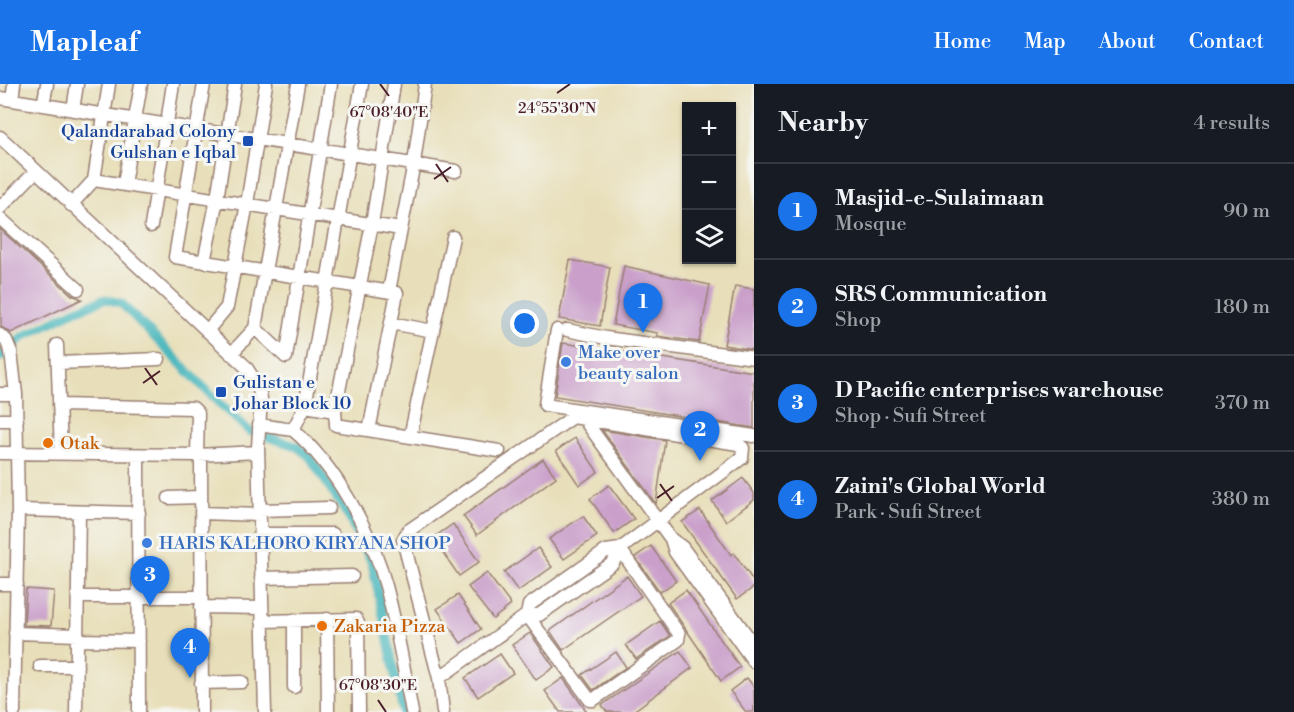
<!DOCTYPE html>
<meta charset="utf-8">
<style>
body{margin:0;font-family:"Libre Bodoni",serif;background:#20242c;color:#f1f3f6}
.controls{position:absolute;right:18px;top:18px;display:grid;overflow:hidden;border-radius:0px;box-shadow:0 2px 4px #0004}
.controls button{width:54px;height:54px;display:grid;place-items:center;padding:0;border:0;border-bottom:2px solid #363941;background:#171b24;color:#f1f3f6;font:30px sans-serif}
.you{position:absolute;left:525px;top:240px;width:21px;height:21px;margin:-15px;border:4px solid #fff;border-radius:50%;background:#1a73e8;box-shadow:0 0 0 9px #1a73e833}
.badge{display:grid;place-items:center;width:39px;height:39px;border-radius:50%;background:#1a73e8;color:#fff;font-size:20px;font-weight:700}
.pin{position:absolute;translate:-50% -50px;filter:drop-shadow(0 2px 3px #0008)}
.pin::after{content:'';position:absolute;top:32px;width:21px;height:18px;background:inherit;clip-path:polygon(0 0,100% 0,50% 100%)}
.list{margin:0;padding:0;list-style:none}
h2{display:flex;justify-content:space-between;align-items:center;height:78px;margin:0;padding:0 24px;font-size:26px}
h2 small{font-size:20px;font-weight:400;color:#9ea1a6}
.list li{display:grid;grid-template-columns:39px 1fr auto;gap:18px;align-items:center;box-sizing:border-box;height:96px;padding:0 24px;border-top:2px solid #363941}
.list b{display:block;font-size:22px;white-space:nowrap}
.list p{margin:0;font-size:20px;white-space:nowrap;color:#9ea1a6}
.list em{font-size:20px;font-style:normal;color:#9ea1a6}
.icon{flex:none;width:33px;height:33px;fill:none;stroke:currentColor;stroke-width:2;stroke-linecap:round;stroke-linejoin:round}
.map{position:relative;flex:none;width:754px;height:628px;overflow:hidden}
header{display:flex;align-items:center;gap:36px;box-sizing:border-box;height:84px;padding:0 30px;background:#1a73e8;color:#fff}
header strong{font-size:28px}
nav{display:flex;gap:33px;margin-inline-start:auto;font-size:21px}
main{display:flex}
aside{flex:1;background:#171b24}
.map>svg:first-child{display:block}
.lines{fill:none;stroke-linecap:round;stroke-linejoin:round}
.canal{stroke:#46b6bb;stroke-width:9}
.building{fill:#caa0cb}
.minor-casing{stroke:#997f72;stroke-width:15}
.minor{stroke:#fff;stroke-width:12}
.ticks{fill:none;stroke:#4a1f2b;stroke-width:2}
.transit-dot{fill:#1a4fb4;stroke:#f6f6f2;stroke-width:2}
.shop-dot{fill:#3f7fe0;stroke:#f6f6f2;stroke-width:2}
.food-dot{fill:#e8710a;stroke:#f6f6f2;stroke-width:2}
.labels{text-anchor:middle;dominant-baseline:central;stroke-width:6;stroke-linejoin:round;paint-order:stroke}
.transit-label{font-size:18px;fill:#164399;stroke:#f6f6f2;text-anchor:end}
.shop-label{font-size:18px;fill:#366cbe;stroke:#f6f6f2;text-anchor:start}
.food-label{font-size:18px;fill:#c56008;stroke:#f6f6f2;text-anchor:start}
.ticks-label{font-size:15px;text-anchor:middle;fill:#4a1f2b;stroke:#f6f6f2;stroke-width:6;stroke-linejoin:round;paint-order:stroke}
</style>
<header>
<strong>Mapleaf</strong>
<nav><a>Home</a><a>Map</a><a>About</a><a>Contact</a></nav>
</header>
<main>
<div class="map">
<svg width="754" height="628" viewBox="0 0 754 628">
<rect width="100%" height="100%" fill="#f6f6f2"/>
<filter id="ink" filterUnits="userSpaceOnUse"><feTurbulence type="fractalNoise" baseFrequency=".0167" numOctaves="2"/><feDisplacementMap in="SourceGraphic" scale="12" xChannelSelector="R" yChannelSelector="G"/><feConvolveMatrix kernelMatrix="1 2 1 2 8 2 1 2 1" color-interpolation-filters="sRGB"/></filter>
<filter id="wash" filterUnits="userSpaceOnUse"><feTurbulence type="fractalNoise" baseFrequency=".008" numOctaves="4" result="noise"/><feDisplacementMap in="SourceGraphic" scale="24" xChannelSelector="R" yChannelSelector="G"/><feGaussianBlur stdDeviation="1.35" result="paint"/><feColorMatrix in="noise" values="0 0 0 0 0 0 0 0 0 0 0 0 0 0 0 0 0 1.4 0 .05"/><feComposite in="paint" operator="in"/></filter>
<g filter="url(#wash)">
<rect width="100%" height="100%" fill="#e8dfba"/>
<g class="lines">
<path class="canal" d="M0,273L24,252L72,228L105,215L121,219L220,320L249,347L296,362L310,373L348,432L372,479L403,628"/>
</g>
<g id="blocks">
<path class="building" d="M0,145L72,211L82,215L11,249L1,243Z
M570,176L610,183L600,242L559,235Z
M624,182L710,201L699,258L657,252L658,249L613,241Z
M735,202L754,205V266L724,261Z
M563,259L754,288V344L555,312Z
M602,346L665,356L656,420Z
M575,354L598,388L579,401L556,367Z
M543,375L556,393L477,451L463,432Z
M743,394L754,409V416L726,437L712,417Z
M609,401L634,435L614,449L590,415Z
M700,426L731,471L734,469L754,498V503L737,515L682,438Z
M583,432L597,452L564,475L549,455Z
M453,440L479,478L459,492L433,454Z
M651,462L676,497L660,508L635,473Z
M538,464L552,483L518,507L504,488Z
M487,489L511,521L493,535L468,503Z
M627,492L641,512L563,566L550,547Z
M26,505L54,507L51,542L24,541Z
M686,506L740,583L721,597L668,519Z
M458,511L481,545L461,559L437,525Z
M660,537L670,552L636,575L626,561Z
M530,549L554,583L536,596L512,561Z
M680,567L692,584L632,628H607L602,621Z
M616,568L626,583L593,606L582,591Z
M500,570L513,589L478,613L465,594Z
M563,594L587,628H560L545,607Z
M747,594L754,603V628H746L730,607Z"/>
</g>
</g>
<g filter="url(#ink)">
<use href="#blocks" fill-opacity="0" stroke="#997f72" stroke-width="1.5"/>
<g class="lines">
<g class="minor-casing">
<path id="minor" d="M204,0L175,173L397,209L369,346
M0,14L456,87
M12,16L14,0
M43,21L47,0
M73,26L77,0
M0,53L246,283L258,302L261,314L258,363L265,628
M94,96L401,145
M124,100L141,0
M71,121L94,96L109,0
M0,124L36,87
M0,134L78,205
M151,142L173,0
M204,178L217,115L235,0
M389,207L414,79L425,0
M391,239L433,247
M255,244L286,273
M557,246L545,321L754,352
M567,246L606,254L754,274
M207,247L227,223L247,120L266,0
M0,251L6,256L11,268L16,310L18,426L14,628
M57,261L61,369
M231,270L255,244L298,0
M286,273L331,0
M58,279L159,275
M0,310H16
M59,321L193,324L198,329L197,371
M305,322L362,0
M335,327L372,140L394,0
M584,335L671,455L682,463L754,561
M0,336H17
M259,341L293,346L305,322L335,327L336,341L499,367
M293,346C335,381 372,449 386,502C397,543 404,586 412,628
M410,353L453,153
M0,369L197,371L258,368
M138,371L139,628
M201,371L202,628
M169,414L201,413
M18,426L139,429
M260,426L329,424
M201,429L260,431
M260,450H333
M671,455L675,468L754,578
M261,494L352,492
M0,500H17
M79,513H201
M201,523L262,524
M527,531L590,616H593L678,556L679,550L620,465
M327,535L328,628
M262,537L356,535L358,539L359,628
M15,549L78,551
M78,556L139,557
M40,582H77
M439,594L527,531H539L613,479L620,465
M201,599L242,598
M294,603V536
M76,628L79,429
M443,628L439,594L403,456L408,447L573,333L738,360L743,364L742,374L620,465L606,467L529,521L527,531"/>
</g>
<use href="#minor" class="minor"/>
</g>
</g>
<path class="ticks" d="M380,0L389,12M557,9L570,0M436,80L448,98M434,95L451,83M145,284L157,301M143,299L160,287M660,400L672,417M657,414L674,402M378,616L386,628"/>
<g class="transit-dot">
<rect x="242" y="51" width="12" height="12" rx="3"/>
<rect x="215" y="302" width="12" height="12" rx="3"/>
</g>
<g class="shop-dot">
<circle cx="566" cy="278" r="6"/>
<circle cx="147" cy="459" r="6"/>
</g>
<g class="food-dot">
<circle cx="48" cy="359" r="6"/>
<circle cx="322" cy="542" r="6"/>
</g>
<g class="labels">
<g class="transit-label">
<text x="236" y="47">Qalandarabad Colony<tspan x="236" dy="21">Gulshan e Iqbal</tspan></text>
<text x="233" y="298" text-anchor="start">Gulistan e<tspan x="233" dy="21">Johar Block 10</tspan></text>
</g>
<g class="shop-label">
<text x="578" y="268">Make over<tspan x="578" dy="21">beauty salon</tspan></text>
<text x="159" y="459">HARIS KALHORO KIRYANA SHOP</text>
</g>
<g class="food-label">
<text x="60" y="359">Otak</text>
<text x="334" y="542">Zakaria Pizza</text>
</g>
</g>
<g class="ticks-label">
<text x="557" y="29">24°55'30"N</text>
<text x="389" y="33">67°08'40"E</text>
<text x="378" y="606">67°08'30"E</text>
</g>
</svg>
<div class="controls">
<button>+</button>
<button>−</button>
<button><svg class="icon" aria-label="layers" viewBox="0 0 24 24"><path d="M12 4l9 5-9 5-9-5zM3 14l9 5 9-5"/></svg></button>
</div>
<div class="you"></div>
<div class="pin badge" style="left:643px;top:249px">1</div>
<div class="pin badge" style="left:700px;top:377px">2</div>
<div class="pin badge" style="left:150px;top:522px">3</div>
<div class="pin badge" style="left:190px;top:594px">4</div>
</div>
<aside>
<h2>Nearby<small>4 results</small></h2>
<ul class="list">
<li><span class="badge">1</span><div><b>Masjid-e-Sulaimaan</b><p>Mosque</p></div><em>90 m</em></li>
<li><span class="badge">2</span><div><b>SRS Communication</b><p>Shop</p></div><em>180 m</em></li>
<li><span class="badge">3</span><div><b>D Pacific enterprises warehouse</b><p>Shop · Sufi Street</p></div><em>370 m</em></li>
<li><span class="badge">4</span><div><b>Zaini's Global World</b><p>Park · Sufi Street</p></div><em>380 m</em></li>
</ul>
</aside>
</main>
